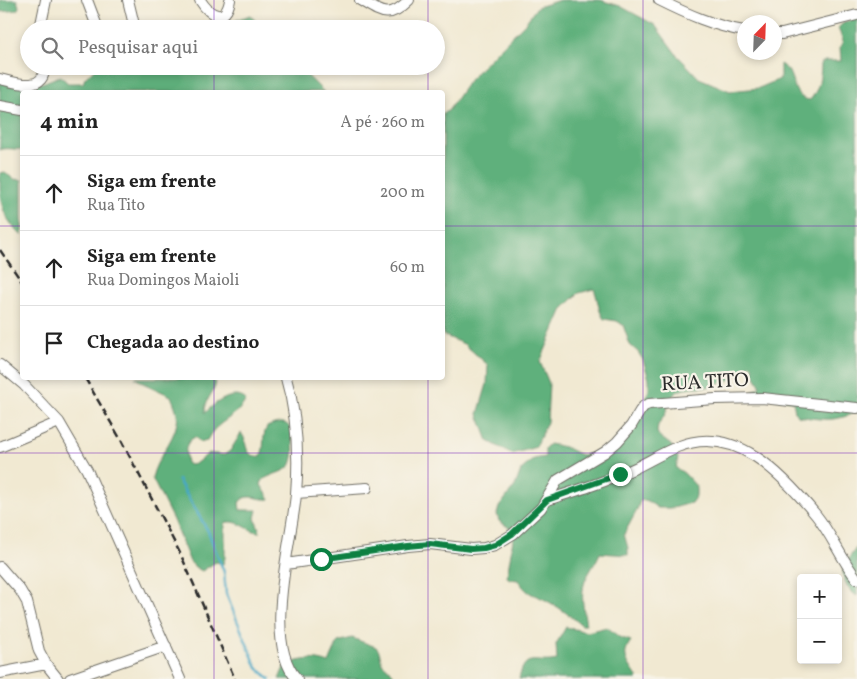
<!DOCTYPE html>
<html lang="pt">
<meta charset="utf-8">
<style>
body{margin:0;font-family:Vollkorn,serif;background:#f6f6f6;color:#222}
.controls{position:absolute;right:15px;bottom:15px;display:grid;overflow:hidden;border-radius:5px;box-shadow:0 2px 8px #0003}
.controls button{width:45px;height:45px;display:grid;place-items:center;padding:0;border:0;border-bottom:1px solid #e0e0e0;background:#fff;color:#222;font:25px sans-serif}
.compass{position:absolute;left:737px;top:15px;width:45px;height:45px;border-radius:50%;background:#fff;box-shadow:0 2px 8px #0003;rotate:23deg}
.stop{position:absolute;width:15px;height:15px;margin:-11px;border:4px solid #0b8043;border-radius:50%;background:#fff}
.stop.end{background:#0b8043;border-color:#fff;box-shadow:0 1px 5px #0008}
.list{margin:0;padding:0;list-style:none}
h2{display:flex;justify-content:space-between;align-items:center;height:65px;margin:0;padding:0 20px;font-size:21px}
h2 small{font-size:16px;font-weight:400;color:#767676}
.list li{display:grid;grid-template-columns:32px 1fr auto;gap:15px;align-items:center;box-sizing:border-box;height:75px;padding:0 20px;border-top:1px solid #e0e0e0}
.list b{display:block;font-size:19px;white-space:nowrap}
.list p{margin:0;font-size:16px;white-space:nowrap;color:#767676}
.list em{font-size:16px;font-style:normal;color:#767676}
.icon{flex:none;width:28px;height:28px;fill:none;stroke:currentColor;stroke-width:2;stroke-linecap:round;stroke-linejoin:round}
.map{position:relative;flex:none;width:857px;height:679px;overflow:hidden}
.search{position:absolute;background:#fff;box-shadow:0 2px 8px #0003;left:20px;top:20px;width:425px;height:55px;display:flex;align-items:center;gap:12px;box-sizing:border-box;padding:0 18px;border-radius:28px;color:#767676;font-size:19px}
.panel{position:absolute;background:#fff;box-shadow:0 2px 8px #0003;left:20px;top:90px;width:425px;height:290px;border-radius:5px}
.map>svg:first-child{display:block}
.forest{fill:#5eb07c;stroke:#446e54}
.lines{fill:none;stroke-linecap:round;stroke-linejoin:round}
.stream{stroke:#47a8c7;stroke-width:2.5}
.minor-casing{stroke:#706e65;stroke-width:12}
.minor{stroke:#fff;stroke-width:10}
.rail{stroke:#2b2b2b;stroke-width:2.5;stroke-dasharray:8 4;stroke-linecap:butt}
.route{stroke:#0b8043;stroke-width:6}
.grid{fill:none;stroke:#7b2cbf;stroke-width:1;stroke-opacity:0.55}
.labels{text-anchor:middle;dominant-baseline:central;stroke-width:4.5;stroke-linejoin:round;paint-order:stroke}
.street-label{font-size:20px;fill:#2b2b2b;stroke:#f7f3e8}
</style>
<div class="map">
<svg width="857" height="679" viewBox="0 0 857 679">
<rect width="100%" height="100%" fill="#f7f3e8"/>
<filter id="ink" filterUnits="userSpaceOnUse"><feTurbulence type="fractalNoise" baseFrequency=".02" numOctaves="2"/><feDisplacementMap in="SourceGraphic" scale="10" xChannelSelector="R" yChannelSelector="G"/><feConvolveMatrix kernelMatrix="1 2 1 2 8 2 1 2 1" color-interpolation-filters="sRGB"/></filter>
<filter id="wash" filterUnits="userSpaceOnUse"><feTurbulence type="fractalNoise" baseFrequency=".0096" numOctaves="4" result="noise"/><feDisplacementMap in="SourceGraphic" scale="20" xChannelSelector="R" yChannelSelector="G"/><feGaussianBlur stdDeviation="1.12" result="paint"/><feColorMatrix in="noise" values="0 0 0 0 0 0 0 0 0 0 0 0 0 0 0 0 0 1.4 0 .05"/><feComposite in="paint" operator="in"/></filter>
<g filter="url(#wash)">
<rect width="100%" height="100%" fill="#f1e9d2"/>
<path class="forest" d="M0,0H17L19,7L17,10L0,12Z
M560,0H600L620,6L655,25L677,55L699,78L730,91L759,88L780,79V64C783,66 788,69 789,72C795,84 794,98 810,100C819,90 821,76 821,63L825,61H841L840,47L843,41L838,28L842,24L857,17V413L855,412C835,423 819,419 797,416L795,412L793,401L754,395L753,391L759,388L760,385L754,375L753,366L751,364L732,379L708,387H693L681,390L675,393L670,400L665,415L658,425L657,432L659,436L671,445L678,457L676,468L684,473L696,486V496L691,503L673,508H658L646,500L640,501L636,512L624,534L628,548V555L600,553C596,563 589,571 585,581C580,595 584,611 586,625H582C571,617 561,608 549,602C534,593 529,597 518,580L510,579L507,577L514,533L511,529L499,521L497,514L499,507L515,486L521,470L534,459L545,457V448L549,444L565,447L581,455L594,453L617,442L639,412L649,390V379L643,360L638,352L630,345L623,325L617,321L604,319C598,311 598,298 594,289L579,293L563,309L540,362L549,383L547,422L536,447L512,454L488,441L478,414L487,384L488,365L464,344L443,335V113L448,111L470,79L526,22L537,7Z
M250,15L264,29H214Z
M97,66H298L324,92H22V149C15,150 6,147 0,150V81L42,83L60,76L68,83H83L85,78Z
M5,172L13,179L22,180V236C0,214 0,204 0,173Z
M135,378H209L216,382C215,393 205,397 205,413C214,403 234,389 246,400C236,419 217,420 207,440L200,442L195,437C184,443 185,451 187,463L190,465L195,464L209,453L224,455L230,451L241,433C249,441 241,455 260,457C266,447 261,437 267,427C286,418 292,424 293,442C294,450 294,459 290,466C284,473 269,474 262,481L261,485L270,499C259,501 246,491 239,503L240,510H257L255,518L260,532C248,532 238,518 225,523V558L223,564L216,562L202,571L195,567L190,562L173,520L152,478C156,458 173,443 177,423C179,414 174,404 171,396L143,383Z
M856,548H857V596C846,589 844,580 842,568Z
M566,627L587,632L607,627L619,637L631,641C619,657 630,664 638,679H519C525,651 535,665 557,660L556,644Z
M352,638L376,647L379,651L382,663L393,673L392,679H279L285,665C301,659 313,657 329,663L338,642Z"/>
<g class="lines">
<path class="stream" d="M178,480L208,531L224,572L226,594L257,668L270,679"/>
</g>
</g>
<g filter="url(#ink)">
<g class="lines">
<g class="minor-casing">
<path id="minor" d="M87,0L98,29
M128,0L135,29
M200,0C210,16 226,24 230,0
M360,0C382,13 389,20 409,0
M659,0C687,14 714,26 744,31
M40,29L46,0
M774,34H782L857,15
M0,79C16,83 46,93 44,66
M0,106L22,110
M0,365L24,385L59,422L87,470L180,679
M286,378C297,415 299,455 296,494C292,541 262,642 297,679
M0,447L59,422
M296,493L367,488
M547,500C576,491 606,482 633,469C648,462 662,453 677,447C735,423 782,474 816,515C832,535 841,559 857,579
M286,564L408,546L430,544L471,549L484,548L495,545L513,534L541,508L558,480L605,452L617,442L631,426L640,411L644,406L649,404L715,399L762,398L857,408
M0,567L20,590L27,602L39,651L46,664L58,679
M0,673L46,664
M70,679L166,646"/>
</g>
<use href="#minor" class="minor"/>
<path class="rail" d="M0,250L22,282
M85,378L121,440L181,555L235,679"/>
</g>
</g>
<g class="lines" filter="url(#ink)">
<path class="route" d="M321,559L408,546L430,544L471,549L484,548L495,545L512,534L547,500L620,474"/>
</g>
<path class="grid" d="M214,0V29M428,0V29M643,0V679M214,66V92M428,66V92M0,226H22M442,226H857M214,378V679M428,378V679M0,453H857"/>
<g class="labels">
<g class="street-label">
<text transform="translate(705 383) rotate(-3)">RUA TITO</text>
</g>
</g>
</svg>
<div class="controls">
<button>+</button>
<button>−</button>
</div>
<svg class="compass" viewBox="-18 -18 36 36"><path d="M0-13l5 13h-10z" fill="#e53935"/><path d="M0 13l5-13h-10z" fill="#767676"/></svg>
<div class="stop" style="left:321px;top:559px"></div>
<div class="stop end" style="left:620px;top:474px"></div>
<div class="search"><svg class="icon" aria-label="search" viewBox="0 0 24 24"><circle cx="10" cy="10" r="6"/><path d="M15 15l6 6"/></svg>Pesquisar aqui</div>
<section class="panel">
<h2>4 min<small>A pé · 260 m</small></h2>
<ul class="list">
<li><svg class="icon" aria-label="ahead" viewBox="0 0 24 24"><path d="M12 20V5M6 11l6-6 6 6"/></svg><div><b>Siga em frente</b><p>Rua Tito</p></div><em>200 m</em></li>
<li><svg class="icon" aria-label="ahead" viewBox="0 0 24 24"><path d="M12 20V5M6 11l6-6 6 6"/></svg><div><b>Siga em frente</b><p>Rua Domingos Maioli</p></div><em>60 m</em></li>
<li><svg class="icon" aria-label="arrive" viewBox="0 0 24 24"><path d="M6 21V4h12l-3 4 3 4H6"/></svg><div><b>Chegada ao destino</b></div></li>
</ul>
</section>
</div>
